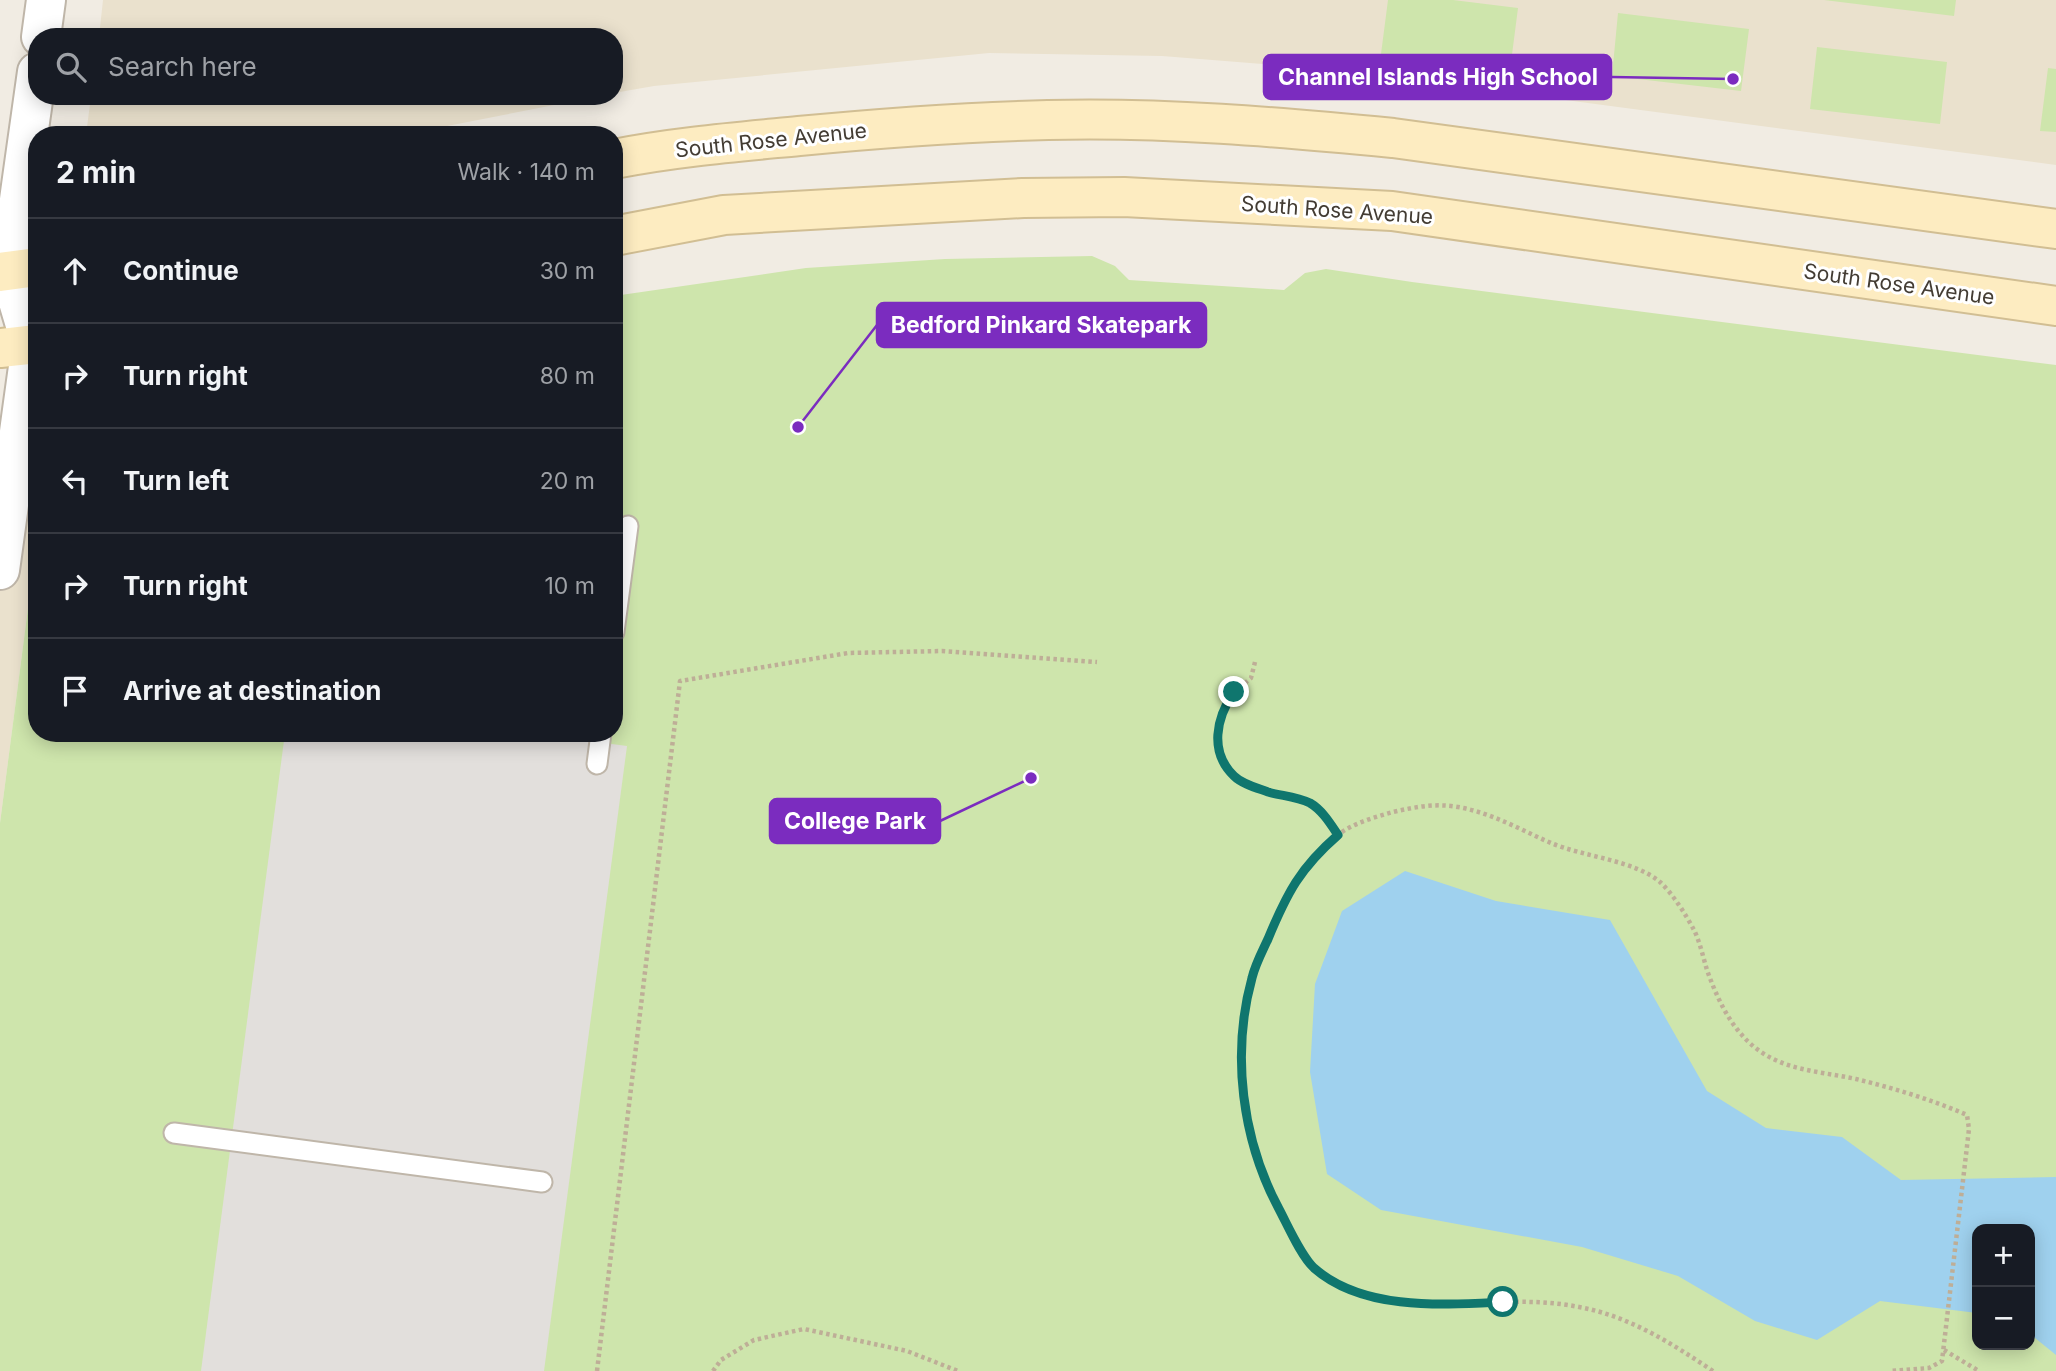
<!DOCTYPE html>
<meta charset="utf-8">
<style>
body{margin:0;font-family:Inter,sans-serif;background:#20242c;color:#f1f3f6}
.controls{position:absolute;right:21px;bottom:21px;display:grid;overflow:hidden;border-radius:14px;box-shadow:0 4px 18px #0003}
.controls button{width:63px;height:63px;display:grid;place-items:center;padding:0;border:0;border-bottom:2px solid #363941;background:#171b24;color:#f1f3f6;font:35px sans-serif}
.stop{position:absolute;width:21px;height:21px;margin:-16px;border:5px solid #0f766e;border-radius:50%;background:#fff}
.stop.end{background:#0f766e;border-color:#fff;box-shadow:0 2px 7px #0008}
.list{margin:0;padding:0;list-style:none}
h2{display:flex;justify-content:space-between;align-items:center;height:91px;margin:0;padding:0 28px;font-size:30px}
h2 small{font-size:23px;font-weight:400;color:#9ea1a6}
.list li{display:grid;grid-template-columns:46px 1fr auto;gap:21px;align-items:center;box-sizing:border-box;height:105px;padding:0 28px;border-top:2px solid #363941}
.list b{display:block;font-size:26px;white-space:nowrap}
.list em{font-size:23px;font-style:normal;color:#9ea1a6}
.icon{flex:none;width:38px;height:38px;fill:none;stroke:currentColor;stroke-width:2;stroke-linecap:round;stroke-linejoin:round}
.map{position:relative;flex:none;width:2056px;height:1371px;overflow:hidden}
.search{position:absolute;background:#171b24;box-shadow:0 4px 18px #0003;left:28px;top:28px;width:595px;height:77px;display:flex;align-items:center;gap:18px;box-sizing:border-box;padding:0 24px;border-radius:28px;color:#9ea1a6;font-size:26px}
.panel{position:absolute;background:#171b24;box-shadow:0 4px 18px #0003;left:28px;top:126px;width:595px;height:616px;border-radius:28px}
.map>svg:first-child{display:block}
.education{fill:#eae1cd}
.green{fill:#cee5ac;fill-rule:evenodd}
.parking{fill:#e2dfdc}
.water{fill:#9fd1ee}
.lines{fill:none;stroke-linecap:round;stroke-linejoin:round}
.service-casing{stroke:#bfb6a9;stroke-width:23}
.minor-casing{stroke:#bfb6a9;stroke-width:42}
.secondary-casing{stroke:#d1be93;stroke-width:42}
.path{stroke:#beae97;stroke-width:4.5;stroke-dasharray:3.5 3.5;stroke-linecap:butt}
.service{stroke:#fff;stroke-width:19}
.minor{stroke:#fff;stroke-width:38}
.secondary{stroke:#fdecc1;stroke-width:38}
.route{stroke:#0f766e;stroke-width:9}
.labels{text-anchor:middle;dominant-baseline:central;stroke-width:6;stroke-linejoin:round;paint-order:stroke}
.street-label{font-size:21px;fill:#433c33;stroke:#fff}
.leader{fill:none;stroke:#7b2cbf;stroke-width:2.5}
.callout-dot{fill:#7b2cbf;stroke:#fff;stroke-width:2.5}
.callout{fill:#7b2cbf;stroke:#7b2cbf;stroke-width:2.5}
.callout-label{font-size:23px;text-anchor:middle;font-weight:bold;fill:#fff}
</style>
<div class="map">
<svg width="2056" height="1371" viewBox="0 0 2056 1371">
<rect width="100%" height="100%" fill="#f1ece3"/>
<path class="education" d="M103,0H2056V165L1339,70L1162,56L989,53L654,86L614,93V37H99Z
M91,96H600L401,135H86Z
M37,460V539L0,823V462Z"/>
<path class="green" d="M1388,0H1453L1518,8L1510,70L1381,54Z
M1824,0H1956L1954,16Z
M1618,13L1749,29L1741,91L1612,76Z
M1817,47L1947,62L1940,124L1810,109Z
M2048,68L2056,69V132L2040,131Z
M1092,256L1115,266L1129,280L1284,290L1305,273L1326,269L1412,282L2056,365V1371H0V823L37,539V733H614V296L806,268L945,259ZM1977,1229H2030V1345H1977Z"/>
<path class="parking" d="M285,733H529L627,746L544,1371H201Z"/>
<path class="water" d="M1405,871L1496,901L1610,920L1707,1091L1766,1128L1842,1137L1901,1180L2056,1177V1355L2030,1334V1229H1977V1313L1880,1301L1817,1340L1755,1321L1678,1276L1582,1247L1381,1210L1327,1174L1310,1072L1315,984L1342,911Z"/>
<g class="lines">
<g class="service-casing">
<path id="service" d="M614,632L628,526
M597,764L601,733
M174,1133L542,1182"/>
</g>
<g class="minor-casing">
<path id="minor" d="M41,37L46,0
M0,289L9,271L37,72
M0,570L31,345L9,271"/>
</g>
<g class="secondary-casing">
<path id="secondary" d="M614,159C675,147 737,142 799,136C882,128 965,122 1048,120C1163,117 1279,127 1393,138L2056,229
M614,236L724,215L1023,198L1124,197L1392,211L2056,306
M0,272L37,267
M0,348L37,344"/>
</g>
<path class="path" d="M1255,662L1251,678L1234,692L1224,706L1217,743L1220,759L1235,777L1272,793L1293,796L1313,804L1327,818L1338,835
M1944,1350L1979,1371
M597,1371L680,681L848,653L942,651L1097,662
M713,1371L721,1360L754,1340L804,1329L907,1351L958,1371
M1713,1371C1671,1343 1629,1316 1579,1307C1499,1291 1428,1320 1348,1287C1336,1282 1321,1276 1312,1266C1302,1255 1293,1237 1286,1223C1255,1164 1236,1099 1243,1031C1249,968 1285,872 1339,834C1354,823 1375,817 1393,812C1415,807 1435,803 1458,807C1492,813 1521,830 1551,843C1584,857 1634,860 1660,882C1673,894 1686,915 1694,930C1700,942 1703,957 1707,970C1718,1001 1733,1033 1761,1052C1789,1071 1824,1072 1856,1079C1893,1088 1933,1100 1967,1115L1969,1129L1942,1361L1929,1368L1890,1371"/>
<use href="#service" class="service"/>
<use href="#minor" class="minor"/>
<use href="#secondary" class="secondary"/>
</g>
<g class="lines">
<path class="route" d="M1234,692C1216,718 1209,752 1234,776C1242,784 1257,788 1268,792C1282,796 1296,796 1310,803C1322,810 1330,823 1338,835C1300,868 1287,893 1268,939C1262,952 1255,965 1252,978C1231,1054 1242,1140 1279,1209C1288,1226 1301,1256 1314,1268C1363,1311 1443,1305 1503,1302"/>
</g>
<g class="labels">
<g class="street-label">
<text transform="translate(771 140) rotate(-6)">South Rose Avenue</text>
<text transform="translate(1337 210) rotate(4)">South Rose Avenue</text>
<text transform="translate(1899 284) rotate(8)">South Rose Avenue</text>
</g>
</g>
<path class="leader" d="M1733 79L1611 77M798 427L877 325M1031 778L940 821"/>
<g class="callout-dot">
<circle cx="1733" cy="79" r="7"/>
<circle cx="798" cy="427" r="7"/>
<circle cx="1031" cy="778" r="7"/>
</g>
<g class="callout">
<rect x="1264" y="55" width="347" height="44" rx="7"/>
<rect x="877" y="303" width="329" height="44" rx="7"/>
<rect x="770" y="799" width="170" height="44" rx="7"/>
</g>
<g class="callout-label">
<text x="1438" y="85">Channel Islands High School</text>
<text x="1041" y="333">Bedford Pinkard Skatepark</text>
<text x="855" y="829">College Park</text>
</g>
</svg>
<div class="controls">
<button>+</button>
<button>−</button>
</div>
<div class="stop" style="left:1503px;top:1302px"></div>
<div class="stop end" style="left:1234px;top:692px"></div>
<div class="search"><svg class="icon" aria-label="search" viewBox="0 0 24 24"><circle cx="10" cy="10" r="6"/><path d="M15 15l6 6"/></svg>Search here</div>
<section class="panel">
<h2>2 min<small>Walk · 140 m</small></h2>
<ul class="list">
<li><svg class="icon" aria-label="ahead" viewBox="0 0 24 24"><path d="M12 20V5M6 11l6-6 6 6"/></svg><div><b>Continue</b></div><em>30 m</em></li>
<li><svg class="icon" aria-label="right" viewBox="0 0 24 24"><path d="M7 20v-9h11M14 6l5 5-5 5"/></svg><div><b>Turn right</b></div><em>80 m</em></li>
<li><svg class="icon" aria-label="left" viewBox="0 0 24 24"><path d="M17 20v-9H6M10 6l-5 5 5 5"/></svg><div><b>Turn left</b></div><em>20 m</em></li>
<li><svg class="icon" aria-label="right" viewBox="0 0 24 24"><path d="M7 20v-9h11M14 6l5 5-5 5"/></svg><div><b>Turn right</b></div><em>10 m</em></li>
<li><svg class="icon" aria-label="arrive" viewBox="0 0 24 24"><path d="M6 21V4h12l-3 4 3 4H6"/></svg><div><b>Arrive at destination</b></div></li>
</ul>
</section>
</div>
